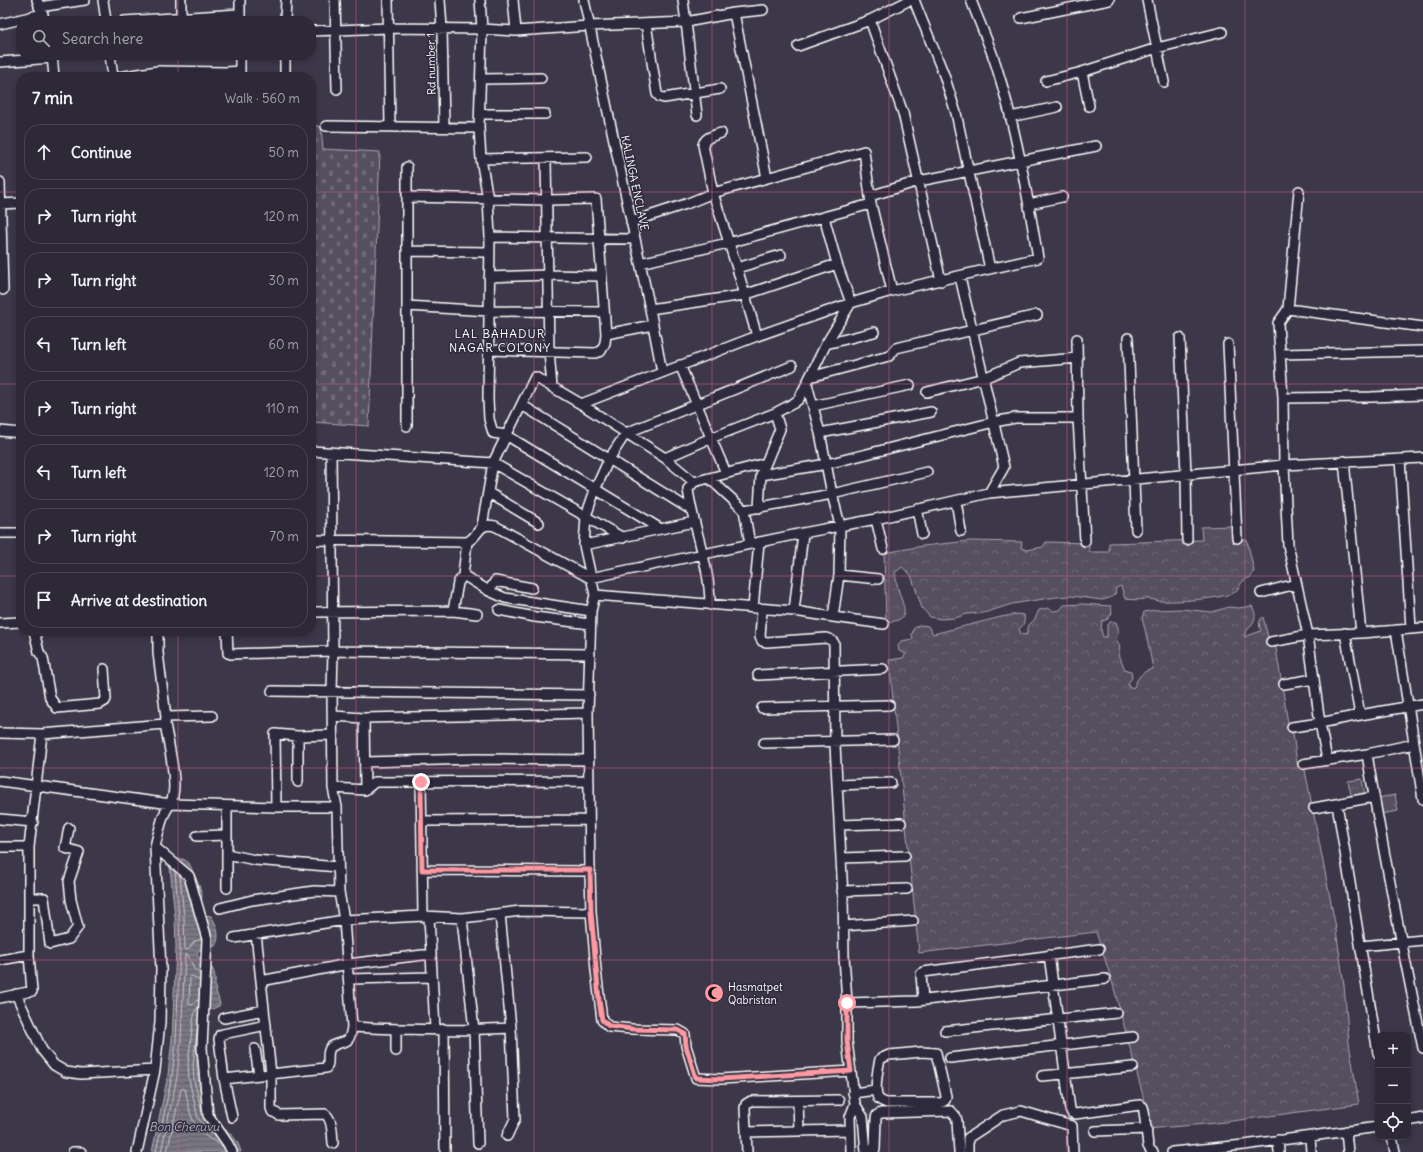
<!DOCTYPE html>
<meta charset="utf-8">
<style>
body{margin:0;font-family:Delius,sans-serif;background:#393542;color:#f1f3f6}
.controls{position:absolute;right:12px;bottom:12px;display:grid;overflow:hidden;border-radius:8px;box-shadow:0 2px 6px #0003}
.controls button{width:36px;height:36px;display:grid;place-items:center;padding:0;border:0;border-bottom:1px solid #484552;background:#2d2937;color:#f1f3f6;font:20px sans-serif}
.stop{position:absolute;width:12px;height:12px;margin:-9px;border:3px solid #ff9aa2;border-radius:50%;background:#fff}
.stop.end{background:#ff9aa2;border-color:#fff;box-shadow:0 1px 4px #0008}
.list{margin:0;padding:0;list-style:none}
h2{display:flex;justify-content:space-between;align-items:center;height:52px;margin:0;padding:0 16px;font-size:17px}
h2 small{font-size:13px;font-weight:400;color:#a7a6ad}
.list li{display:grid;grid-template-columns:26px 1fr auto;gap:12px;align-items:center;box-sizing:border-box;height:56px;margin:0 8px 8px;padding:0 8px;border:1px solid #484552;border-radius:16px}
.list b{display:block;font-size:15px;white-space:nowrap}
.list em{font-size:13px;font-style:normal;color:#a7a6ad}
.icon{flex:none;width:22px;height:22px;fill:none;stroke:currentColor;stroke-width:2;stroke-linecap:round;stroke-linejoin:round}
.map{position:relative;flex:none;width:1423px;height:1152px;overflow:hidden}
.search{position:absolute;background:#2d2937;box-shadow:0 2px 6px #0003;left:16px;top:16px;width:300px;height:44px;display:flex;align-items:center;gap:10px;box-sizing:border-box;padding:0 14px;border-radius:16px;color:#a7a6ad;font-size:15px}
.panel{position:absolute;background:#2d2937;box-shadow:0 2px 6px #0003;left:16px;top:72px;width:300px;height:564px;border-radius:16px}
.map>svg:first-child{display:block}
.forest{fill:url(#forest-crowns);stroke:#aaa8b0}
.cemetery{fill:url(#cemetery-stones);stroke:#aaa8b0}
.water{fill:url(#water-rules);stroke:#afadb4}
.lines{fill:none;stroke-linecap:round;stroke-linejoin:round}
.shore{stroke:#c9c8cd;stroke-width:1}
.minor-casing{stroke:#fff;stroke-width:12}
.minor{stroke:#2f2a3d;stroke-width:9}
.route{stroke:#ff9aa2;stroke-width:5}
.grid{fill:none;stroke:#d45d8c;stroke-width:1;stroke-opacity:0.55}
.labels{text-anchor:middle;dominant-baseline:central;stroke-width:3;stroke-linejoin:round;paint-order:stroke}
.street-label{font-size:11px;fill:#fff;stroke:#2f2a3d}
.poi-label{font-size:11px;fill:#fff;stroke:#2f2a3d;text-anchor:start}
.neighbourhood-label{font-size:12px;letter-spacing:1px;fill:#fff;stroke:#2f2a3d}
.water-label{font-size:12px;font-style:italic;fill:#b5b4ba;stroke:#2f2a3d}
</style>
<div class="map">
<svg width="1423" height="1152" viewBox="0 0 1423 1152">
<defs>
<pattern id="forest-crowns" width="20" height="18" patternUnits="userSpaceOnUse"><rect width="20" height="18" fill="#555060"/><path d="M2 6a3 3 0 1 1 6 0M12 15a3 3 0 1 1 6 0" fill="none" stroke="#6e6a78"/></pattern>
<pattern id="cemetery-stones" width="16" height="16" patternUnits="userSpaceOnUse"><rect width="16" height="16" fill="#555060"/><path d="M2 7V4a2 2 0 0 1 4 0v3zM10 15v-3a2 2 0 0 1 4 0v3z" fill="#6e6a78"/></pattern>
<pattern id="water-rules" width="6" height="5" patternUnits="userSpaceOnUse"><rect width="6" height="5" fill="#797682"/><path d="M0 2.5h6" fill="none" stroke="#626167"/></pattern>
</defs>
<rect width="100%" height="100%" fill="#3c3749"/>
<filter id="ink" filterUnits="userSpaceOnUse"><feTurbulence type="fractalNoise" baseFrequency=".025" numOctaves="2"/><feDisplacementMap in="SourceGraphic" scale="8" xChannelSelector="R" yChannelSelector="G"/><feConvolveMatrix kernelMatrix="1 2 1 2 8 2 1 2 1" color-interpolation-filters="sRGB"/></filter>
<g filter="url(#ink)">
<path class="forest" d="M1232,526L1233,540H1247L1254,571L1251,577C1238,581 1241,589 1233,593C1220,599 1174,602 1159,601C1155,600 1151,599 1147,599C1139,600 1133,600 1125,599L1121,586L1116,588L1115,594L1110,598L1102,600L1072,596L1056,597L1012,604L984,613L967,614L955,618L941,619L930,617L922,608L911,575L902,567L895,573C896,580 897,585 899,592C904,608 912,621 886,622L884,553L923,546L969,541L1022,542L1021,548L1027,550L1043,547L1046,542L1089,543V552H1109V543L1202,540L1201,527Z
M1082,604L1111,606L1112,613L1108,619L1102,621L1101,630L1103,637H1107V626L1110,622H1116C1119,629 1119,633 1116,639C1120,645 1121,649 1118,655L1125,669L1131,671L1132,678L1128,683L1129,688L1134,687C1138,676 1143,671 1153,669L1147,638L1142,618L1144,612L1154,610L1181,609L1212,612L1229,607L1238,608L1252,606C1261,621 1248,625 1244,637L1261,631C1259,625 1258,621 1263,617L1268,637L1276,648L1288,723L1293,733L1297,763L1305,770L1335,923L1344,985L1349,1043L1359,1104L1217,1123L1147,1129L1143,1096L1112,981L1096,932L919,953L889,660L903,658L906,654L899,651L898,646L901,641L913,639L912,634L914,628L919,625L928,626L933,634L1001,617L1018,614L1024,615C1025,621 1024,625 1019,629L1021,634L1026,635L1029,625L1035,619L1039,610L1048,608L1053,611L1060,610L1064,605Z
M1362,779L1365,796L1352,799L1348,781Z
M1395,795L1398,811L1380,814L1377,798Z"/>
<path class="cemetery" d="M311,124L321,127L323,149L380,152L369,426L311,422Z"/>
<path class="water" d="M177,859H183L189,863L199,885L202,895L200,914L211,916C217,924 221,937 215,946L209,948L200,949L197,953L202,964L212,968C216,975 215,980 215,987C216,993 219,998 220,1004L219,1006L206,1012C202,1034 194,1058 198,1079C200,1095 207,1109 213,1123C228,1131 236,1134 241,1152H152L168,1075L172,1039L176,948L175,918L170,867Z"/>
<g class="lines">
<path class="shore" d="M180,876L184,917L185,949L188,950L194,942L201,939
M199,999L192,1005L189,1004L190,977L192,976L200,981
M198,1007L195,1011L193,1021L188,1064L189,1080L198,1118L206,1129L214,1134
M198,1023L193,1065L194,1080L203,1116
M156,1152L172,1076L176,1040L180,948L179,917L175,871
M161,1152L177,1077L181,1040L185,955H188L194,969L200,974
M167,1152L181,1089L183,1088L185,1089C189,1105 190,1125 204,1135C211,1140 218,1142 223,1147"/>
<g class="minor-casing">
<path id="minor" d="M37,0L45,21
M103,0L106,21
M181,0V17
M335,0L337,89
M388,0L390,127
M440,0L442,28L444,127
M480,0L482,29L479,128L481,159L488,199L490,237L488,399L489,419L493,433L506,435L661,529
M513,0L516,31
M584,0L650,309L662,372
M910,0L870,20L903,113L941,281
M914,0L944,75L956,113L990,269
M1147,0L1164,82
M39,7L85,0
M734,13L767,178
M1021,18L1109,0
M124,21L239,14
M240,21V0
M285,21L286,0
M0,24L43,14
M646,24L657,94L660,97L664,98L720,89
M311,31L389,28L482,29L516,31L589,26L686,22L683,0
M798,46L870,20
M52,55L54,77
M110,55L113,77
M285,55V77
M0,62L52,58
M118,77L158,71L226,72L240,71V55
M481,79L541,78
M1046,81L1082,72
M1089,106L1082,72L1157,48L1222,32
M480,114H545
M697,115L686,22L734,13L763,10
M1010,117L1057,107
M326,126L479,128
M481,159L587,157
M546,159L549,351L552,387
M407,167V426
M0,182L3,290
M1299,191L1288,309L1278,323L1283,398L1284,465L1288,545L1308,635L1320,723L1327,760
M870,196L919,181L1096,146
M407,197L547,200L596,199L606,334L605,343L601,351L595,353L488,350
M0,204L21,203
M1029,204L1062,197
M824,217L837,264
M631,222L686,204L713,193L703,145C705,137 713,136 721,133
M490,237L635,239
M407,251L489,252
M640,263L728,243L871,204
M737,268L781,255
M489,277L548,275L601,276
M960,277L1004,467L989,493
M407,306L489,311L604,312
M650,309L744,295L837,264L851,303L826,344L799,399L794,403L775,413L780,429L761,475L759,508
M1288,309L1423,327
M606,334L653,325
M757,336L737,268L713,193L864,151L871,204L892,291
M1128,338L1136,530
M1180,338L1186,474L1187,540
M1077,339L1078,418L1085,541
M826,344L874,332
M1228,344L1237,538
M1280,354L1423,351
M680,365L726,473
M792,366L626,433L609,459L595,490L586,516L584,545L595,595L591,611L588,713L590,871L591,912L596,970L602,1020L609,1027L632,1029L678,1030L685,1034L686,1046L696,1078L721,1079L851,1071
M810,377L889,356L896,348L1037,315
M807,384L820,433L832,494L840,525L839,575L833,617L884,624
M927,392L984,378L1019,363L1078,358
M1283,398L1371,397L1423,395
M581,404L757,336L851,303L892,291L1038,258C1027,193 1016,128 996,65C989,43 979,22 971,0
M522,405L691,510
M813,406L910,385
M0,431L21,433
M820,433L931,412
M311,451L493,463L623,538
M665,458L711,438L775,413
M1400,459L1411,628
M1344,461L1361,633
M761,475L827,464L994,422L1015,418H1078
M709,478L744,510L750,544
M694,482L688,489C693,528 710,565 710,605
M489,493L539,523
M956,501L961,531
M917,509L922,534
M744,510L832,494L927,472
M876,519L883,549
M482,526L493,463L535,377L581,404L665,458L694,482L766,463
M0,533H21
M311,540L467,542C480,536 477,522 495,526L590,578L803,533L876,519L989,493L1284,465L1423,458
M584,545L694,522
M463,575L489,591L505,598L591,611
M839,575L878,579
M489,591L495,581L532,588
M1261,593L1296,584
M595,595L794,611L833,617
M753,608L759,542
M762,609L760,637L762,641L767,642L826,638L831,640L834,643L835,745L843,896L844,956L847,1003V1041L855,1104L863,1117L866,1152
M499,610L535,617L590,624
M453,611L458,583L463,575L467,542
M794,611L803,533
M311,612L453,611L477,614
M0,623L21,622
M1396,630L1423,799
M34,631L39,652L43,658L50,698L57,708L100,704L105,701L106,699L104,669
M227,631L228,653L231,654L333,651L590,654
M1345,633L1360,715
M1271,642L1308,635L1361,633L1423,628
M758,675L883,669
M1284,684L1314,679
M272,691L589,695
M762,708L889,705
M333,716L364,718L588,713
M166,717L212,716
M364,718L365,790
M1292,727L1320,723L1360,715L1423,704
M0,733L42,734L165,724
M764,743L893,740
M1367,754C1383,853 1403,951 1423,1048
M365,762L474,759L589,760
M1303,764L1367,754L1414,744
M0,781L171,804L276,807H337
M298,782V736
M421,782L423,916L462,918L521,911L591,912
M837,785L891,783
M333,788L365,790L375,782L589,781
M1337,804L1378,1053
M276,807L275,734L298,736L332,735
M1314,808L1374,797
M0,819L33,822
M422,821L588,820
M839,825L901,823
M197,836L227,835
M0,847H29
M155,847L189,876L207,939L202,1048L208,1115L228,1144L232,1152
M227,854L255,860L338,867
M841,858L905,856
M422,870L590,871
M227,888V806
M842,891L907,889
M29,898H44L50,944L69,939L78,927L71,900L69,881L79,852L65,848L69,828
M220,908L252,900L314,891L339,892
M500,914L511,1028
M429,917L435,1029
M462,918L474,1030L478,1143
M843,926L913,921
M256,934L271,1074V1108L272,1111L279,1115L325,1114C333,1119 332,1134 333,1143
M234,938L344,920L423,916
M1361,946L1423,940
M1049,955L1070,1109L1072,1113L1075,1114L1140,1105L1143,1107L1144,1111L1148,1146L1151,1151L1153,1152
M0,960L29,955
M349,979L432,977
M261,981L348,964L431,954
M16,994L42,1050L54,1065L66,1072L81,1074L155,1070
M0,998L32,991L29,955V847L42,734
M923,1000L921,974L923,972L1099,949
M847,1003L917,1001L1105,979
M224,1018L264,1010
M266,1025L223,1034L220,1035L219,1039L224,1079L326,1068C331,1062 325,1053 331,1047C343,1038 349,1048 352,1027L344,920L339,892L337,807L333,788L332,691L333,651L331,452
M352,1027C405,1030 458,1031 511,1028L515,1119L507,1136
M396,1029V1051
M444,1029L445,1152
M945,1031L1117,1013
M255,1049L259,1075
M922,1052L936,1053L946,1096C946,1101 944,1102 939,1103H887C884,1102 880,1101 878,1098C874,1091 878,1067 880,1059L889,1055Z
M950,1058L1133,1037
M1042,1076L1133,1067
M224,1079L232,1117
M853,1093L876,1090
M798,1101L799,1131
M1408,1121L1423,1118
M1095,1131L1147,1129
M1346,1131L1348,1152
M746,1132L850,1130
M1310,1137L1311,1152
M1392,1137L1395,1152
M1278,1140L1279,1152
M866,1150L875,1149L876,1118L877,1115L881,1113L951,1111L956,1117L957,1121L959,1152
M73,1152H81
M137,1152L155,1070L160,1022L161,969L155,847C157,837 160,827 163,817C166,809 172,803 173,795C177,780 168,741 165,724L166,717L158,653V631
M747,1152L745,1108L746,1104L751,1101L839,1100
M851,1152L850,1117L855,1104
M968,1152V1138L1003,1115L1021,1111L1072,1126L1073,1152
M1172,1152L1244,1145L1378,1127"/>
</g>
<use href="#minor" class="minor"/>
</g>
</g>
<g class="lines" filter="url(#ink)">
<path class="route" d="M421,782L422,870H590L591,912L599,1000L602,1020L609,1026L632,1029L678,1030L685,1034L686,1046L696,1078L720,1079L851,1071L847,1041V1003"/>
</g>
<path class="grid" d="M178,0V21M356,0V1152M534,0V1152M712,0V1152M889,0V1152M1067,0V1152M1245,0V1152M178,55V77M0,192H21M311,192H1423M0,384H21M311,384H1423M0,576H21M311,576H1423M178,631V1152M0,768H1423M0,960H1423"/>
<defs>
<g id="mosque-disc" transform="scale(1)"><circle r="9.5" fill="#ff9aa2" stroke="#2f2a3d"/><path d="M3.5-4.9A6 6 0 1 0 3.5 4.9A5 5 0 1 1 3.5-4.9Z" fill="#111"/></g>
</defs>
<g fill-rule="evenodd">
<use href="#mosque-disc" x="714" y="993"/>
</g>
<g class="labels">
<g class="street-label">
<text transform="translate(431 64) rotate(-91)">Rd number 1</text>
<text transform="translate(635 183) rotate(78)">KALINGA ENCLAVE</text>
</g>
<g class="poi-label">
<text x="728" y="987">Hasmatpet<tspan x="728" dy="13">Qabristan</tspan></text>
</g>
<g class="neighbourhood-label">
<text x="500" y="333">LAL BAHADUR<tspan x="500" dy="14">NAGAR COLONY</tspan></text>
</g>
<g class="water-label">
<text x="184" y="1126">Bon Cheruvu</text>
</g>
</g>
</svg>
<div class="controls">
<button>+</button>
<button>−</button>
<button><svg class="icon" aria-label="locate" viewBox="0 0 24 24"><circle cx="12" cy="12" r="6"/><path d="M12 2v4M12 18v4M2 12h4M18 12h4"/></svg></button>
</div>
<div class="stop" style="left:847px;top:1003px"></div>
<div class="stop end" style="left:421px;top:782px"></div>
<div class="search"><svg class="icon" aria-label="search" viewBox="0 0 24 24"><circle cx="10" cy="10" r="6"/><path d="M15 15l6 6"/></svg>Search here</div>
<section class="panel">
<h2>7 min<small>Walk · 560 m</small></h2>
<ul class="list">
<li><svg class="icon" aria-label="ahead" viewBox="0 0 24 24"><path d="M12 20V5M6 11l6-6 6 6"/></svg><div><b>Continue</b></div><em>50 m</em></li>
<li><svg class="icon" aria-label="right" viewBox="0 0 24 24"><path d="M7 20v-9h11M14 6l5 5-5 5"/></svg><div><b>Turn right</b></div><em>120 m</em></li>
<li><svg class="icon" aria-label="right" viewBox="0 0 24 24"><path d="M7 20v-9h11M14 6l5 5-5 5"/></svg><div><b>Turn right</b></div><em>30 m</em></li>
<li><svg class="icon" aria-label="left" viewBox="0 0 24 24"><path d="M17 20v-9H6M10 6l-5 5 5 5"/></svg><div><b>Turn left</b></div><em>60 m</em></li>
<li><svg class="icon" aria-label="right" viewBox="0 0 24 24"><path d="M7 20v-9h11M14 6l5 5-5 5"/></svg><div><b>Turn right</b></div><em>110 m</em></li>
<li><svg class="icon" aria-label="left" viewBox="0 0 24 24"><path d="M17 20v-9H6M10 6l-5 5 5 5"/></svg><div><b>Turn left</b></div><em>120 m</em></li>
<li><svg class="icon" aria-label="right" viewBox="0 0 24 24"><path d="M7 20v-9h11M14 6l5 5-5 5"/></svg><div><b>Turn right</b></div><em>70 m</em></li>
<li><svg class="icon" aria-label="arrive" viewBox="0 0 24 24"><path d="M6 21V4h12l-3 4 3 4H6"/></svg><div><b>Arrive at destination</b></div></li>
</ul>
</section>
</div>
